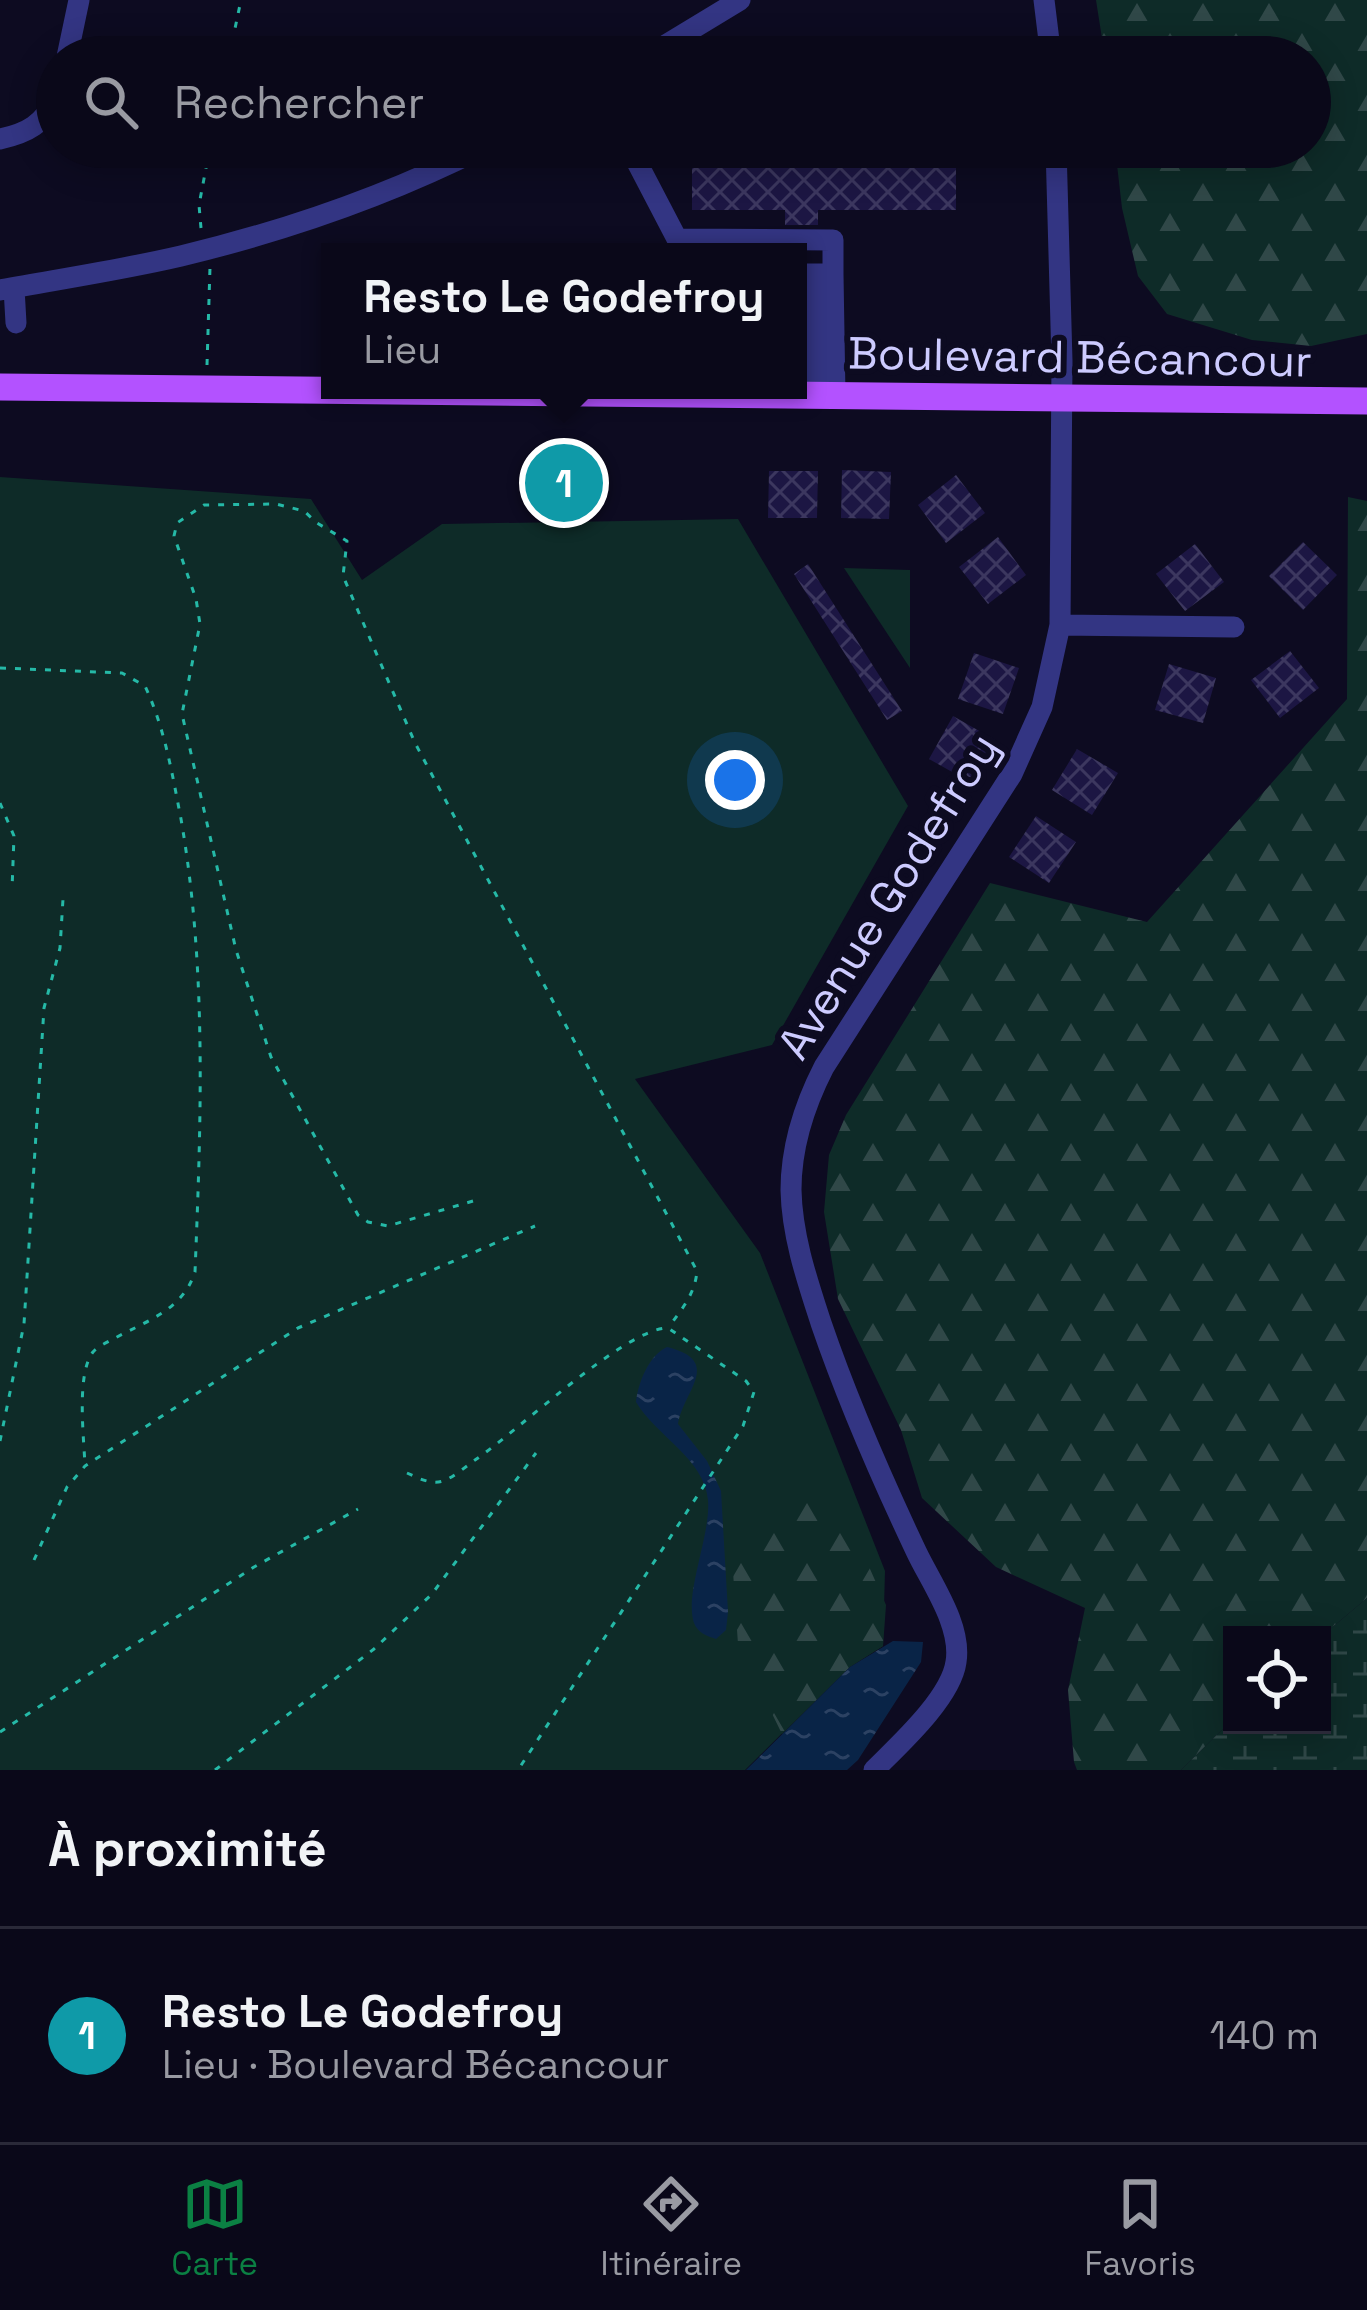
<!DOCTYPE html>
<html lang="fr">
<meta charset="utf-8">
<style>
body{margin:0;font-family:"Space Grotesk",sans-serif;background:#181626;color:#f1f3f6}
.controls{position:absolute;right:36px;bottom:36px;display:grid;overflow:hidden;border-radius:0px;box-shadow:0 6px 30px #0003}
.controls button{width:108px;height:108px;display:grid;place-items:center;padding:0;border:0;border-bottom:3px solid #2a2938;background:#0a0819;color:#f1f3f6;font:60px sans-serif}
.you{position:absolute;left:735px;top:780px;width:42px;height:42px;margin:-30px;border:9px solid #fff;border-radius:50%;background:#1a73e8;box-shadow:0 0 0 18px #1a73e833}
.badge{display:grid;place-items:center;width:78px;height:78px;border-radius:50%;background:#0b8043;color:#fff;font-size:39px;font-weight:700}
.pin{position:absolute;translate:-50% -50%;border:6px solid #fff;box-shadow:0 3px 12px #0006}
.popup{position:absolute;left:321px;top:243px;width:486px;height:156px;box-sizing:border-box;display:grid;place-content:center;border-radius:0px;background:#0a0819;filter:drop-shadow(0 3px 9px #0005);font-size:39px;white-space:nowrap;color:#999aa2}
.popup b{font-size:45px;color:#f1f3f6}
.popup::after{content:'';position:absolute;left:50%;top:100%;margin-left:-24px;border:24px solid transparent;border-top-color:#0a0819}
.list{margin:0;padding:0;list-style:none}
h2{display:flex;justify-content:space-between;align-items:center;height:156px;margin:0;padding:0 48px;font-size:51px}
h2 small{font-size:39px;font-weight:400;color:#999aa2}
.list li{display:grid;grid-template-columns:78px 1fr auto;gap:36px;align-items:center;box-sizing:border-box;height:216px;padding:0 48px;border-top:3px solid #2a2938}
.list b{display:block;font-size:45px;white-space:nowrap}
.list p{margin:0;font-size:39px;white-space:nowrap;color:#999aa2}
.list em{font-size:39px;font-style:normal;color:#999aa2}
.icon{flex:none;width:66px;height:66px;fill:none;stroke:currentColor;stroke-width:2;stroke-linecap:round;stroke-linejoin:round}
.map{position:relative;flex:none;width:1367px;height:1770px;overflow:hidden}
.search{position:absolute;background:#0a0819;box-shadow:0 6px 30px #0003;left:36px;right:36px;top:36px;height:132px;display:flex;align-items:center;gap:30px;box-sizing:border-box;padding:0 42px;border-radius:66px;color:#999aa2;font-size:45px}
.sheet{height:372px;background:#0a0819}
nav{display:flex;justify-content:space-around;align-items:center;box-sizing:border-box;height:168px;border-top:3px solid #2a2938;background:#0a0819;font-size:33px;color:#999aa2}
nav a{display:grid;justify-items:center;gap:6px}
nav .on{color:#0b8043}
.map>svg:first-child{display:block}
.grass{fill:#0e2b28}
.forest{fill:url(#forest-firs)}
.wetland{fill:url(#wetland-marsh)}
.water{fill:url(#water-ripples)}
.building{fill:url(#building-cross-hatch)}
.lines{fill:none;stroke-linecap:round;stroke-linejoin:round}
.path{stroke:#25b9a7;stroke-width:3;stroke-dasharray:6 9;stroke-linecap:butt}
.minor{stroke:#333583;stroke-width:21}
.major{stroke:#b352ff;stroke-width:27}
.labels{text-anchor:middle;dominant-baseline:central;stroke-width:12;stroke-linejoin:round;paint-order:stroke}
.street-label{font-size:45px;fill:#cdcbff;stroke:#0d0b21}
</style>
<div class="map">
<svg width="1367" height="1770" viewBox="0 0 1367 1770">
<defs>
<pattern id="forest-firs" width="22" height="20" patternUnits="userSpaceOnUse" patternTransform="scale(3)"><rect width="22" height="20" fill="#0e2b28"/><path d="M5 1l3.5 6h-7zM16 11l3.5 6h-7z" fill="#304848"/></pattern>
<pattern id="wetland-marsh" width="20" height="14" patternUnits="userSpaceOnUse" patternTransform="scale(3)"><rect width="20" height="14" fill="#0e2b28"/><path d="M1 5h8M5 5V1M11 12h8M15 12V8" fill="none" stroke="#304848"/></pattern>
<pattern id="water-ripples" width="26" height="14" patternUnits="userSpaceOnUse" patternTransform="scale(3)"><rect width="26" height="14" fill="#092447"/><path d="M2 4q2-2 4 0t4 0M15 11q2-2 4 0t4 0" fill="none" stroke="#2c4263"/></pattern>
<pattern id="building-cross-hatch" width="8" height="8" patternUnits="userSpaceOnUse" patternTransform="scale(3)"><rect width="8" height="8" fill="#1c1643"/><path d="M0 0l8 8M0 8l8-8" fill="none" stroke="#3c375f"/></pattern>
</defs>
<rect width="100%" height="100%" fill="#0d0b21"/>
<path class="grass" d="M0,477L311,499L362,580L442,524L738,519L908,806L772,1045L635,1079L760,1253L885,1571L883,1646L849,1667L745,1770H0Z
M844,568L910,570V668Z"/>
<path class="forest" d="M1096,0H1367V334L1311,346L1252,340L1167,314L1138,276L1122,208L1115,147H1310V57H1105Z
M1348,497L1367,501V1598L1322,1636L1232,1635V1720L1181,1770H1077L1074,1762L1068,1690L1085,1608L996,1567L922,1498L901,1430L838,1299L824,1212L829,1155L846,1115L990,883L1147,922L1347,699Z
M818,1498L850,1524L886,1605L883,1646L850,1667L782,1734L738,1644L732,1557L768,1520Z"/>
<path class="wetland" d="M1367,1598V1770H1181L1232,1720V1725H1322V1636Z"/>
<path class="water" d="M667,1347C724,1361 683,1391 678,1424L707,1461L721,1491L728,1612L726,1630L716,1639C707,1636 698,1633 694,1623C684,1594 711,1535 708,1500C704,1458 656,1436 636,1402C638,1383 649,1355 667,1347Z
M893,1641L923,1642L921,1662L858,1760L847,1770H746L850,1667Z"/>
<path class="building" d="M760,147V155L846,154V164H956V210H818V225H785V210H692V148Z
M842,470L891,472L889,519L841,518Z
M545,471H583V495H545Z
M769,471H818L817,518H768Z
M956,475L985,513L946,543L918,505Z
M998,537L1026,575L988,604L959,567Z
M1303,542L1337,575L1303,610L1269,576Z
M1195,544L1224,582L1185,611L1156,574Z
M808,564L902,711L887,720L794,574Z
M1290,651L1319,688L1280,718L1251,680Z
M974,653L1019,668L1003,714L958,699Z
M1169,664L1216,678L1203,723L1155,710Z
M953,716L995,740L970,782L929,759Z
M1077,749L1118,773L1092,815L1052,790Z
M1036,816L1076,842L1049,883L1009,857Z"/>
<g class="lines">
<path class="path" d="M229,57L241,0
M201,228L199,205L210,147
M207,365L210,267
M0,668L122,673L145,686C165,729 172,773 181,819C207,969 201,1122 195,1272C183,1309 149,1320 117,1337C110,1341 98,1346 93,1352C76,1374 84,1438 85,1466
M0,803L14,836L12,890
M473,1201L388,1226L368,1222L358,1215L271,1057L236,950L182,714L200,624L196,599L174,536L177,523L204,505L276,504L304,511L317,523L347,541L343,576L415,743L697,1271C695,1294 682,1309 668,1328
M0,1441L24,1324L44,1008L60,948L63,899
M407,1473C418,1478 431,1485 443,1481C454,1477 465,1467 475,1460C517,1432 625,1328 668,1328L746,1381L754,1392L743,1426L518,1770
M34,1560L67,1487L85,1466L298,1328L535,1226
M0,1732L254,1567L358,1509
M215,1770L374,1649L432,1594L536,1453"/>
<path class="minor" d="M1044,0L1051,57
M67,57L79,0
M646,57L740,0
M0,139C28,133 43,124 57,98
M629,147L677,239L833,240V274H798
M815,274L817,396
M833,274L835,396
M14,288L16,323
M0,290C60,279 121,270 181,256C285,231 389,195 484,147
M1060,625L1234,627
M874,1770C899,1745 951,1698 956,1662C962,1625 931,1583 916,1551C881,1477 848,1402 821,1323C807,1280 792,1236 791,1190C791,1147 805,1104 824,1067L1012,774L1042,707L1060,625L1062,361L1056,147"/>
<path class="major" d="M0,387L1367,401"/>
</g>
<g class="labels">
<g class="street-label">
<text transform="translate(1080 357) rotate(1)">Boulevard Bécancour</text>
<text transform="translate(888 896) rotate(-58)">Avenue Godefroy</text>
</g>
</g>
</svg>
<div class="controls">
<button><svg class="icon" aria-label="locate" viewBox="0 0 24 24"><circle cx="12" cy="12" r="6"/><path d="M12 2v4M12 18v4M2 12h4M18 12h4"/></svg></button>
</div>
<div class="you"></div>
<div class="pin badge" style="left:564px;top:483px;background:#0f9aa8">1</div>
<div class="popup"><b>Resto Le Godefroy</b>Lieu</div>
<div class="search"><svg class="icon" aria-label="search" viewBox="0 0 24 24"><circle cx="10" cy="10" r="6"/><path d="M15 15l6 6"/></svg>Rechercher</div>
</div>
<section class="sheet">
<h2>À proximité<small></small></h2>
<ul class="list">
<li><span class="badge" style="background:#0f9aa8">1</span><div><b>Resto Le Godefroy</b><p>Lieu · Boulevard Bécancour</p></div><em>140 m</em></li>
</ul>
</section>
<nav>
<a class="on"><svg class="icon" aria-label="map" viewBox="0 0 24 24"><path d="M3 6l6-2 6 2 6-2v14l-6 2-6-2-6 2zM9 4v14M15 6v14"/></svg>Carte</a>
<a><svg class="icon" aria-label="directions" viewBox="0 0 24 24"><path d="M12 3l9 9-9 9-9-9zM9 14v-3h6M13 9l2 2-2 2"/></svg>Itinéraire</a>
<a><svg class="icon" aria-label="saved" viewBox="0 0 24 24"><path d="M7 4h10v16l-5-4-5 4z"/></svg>Favoris</a>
</nav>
